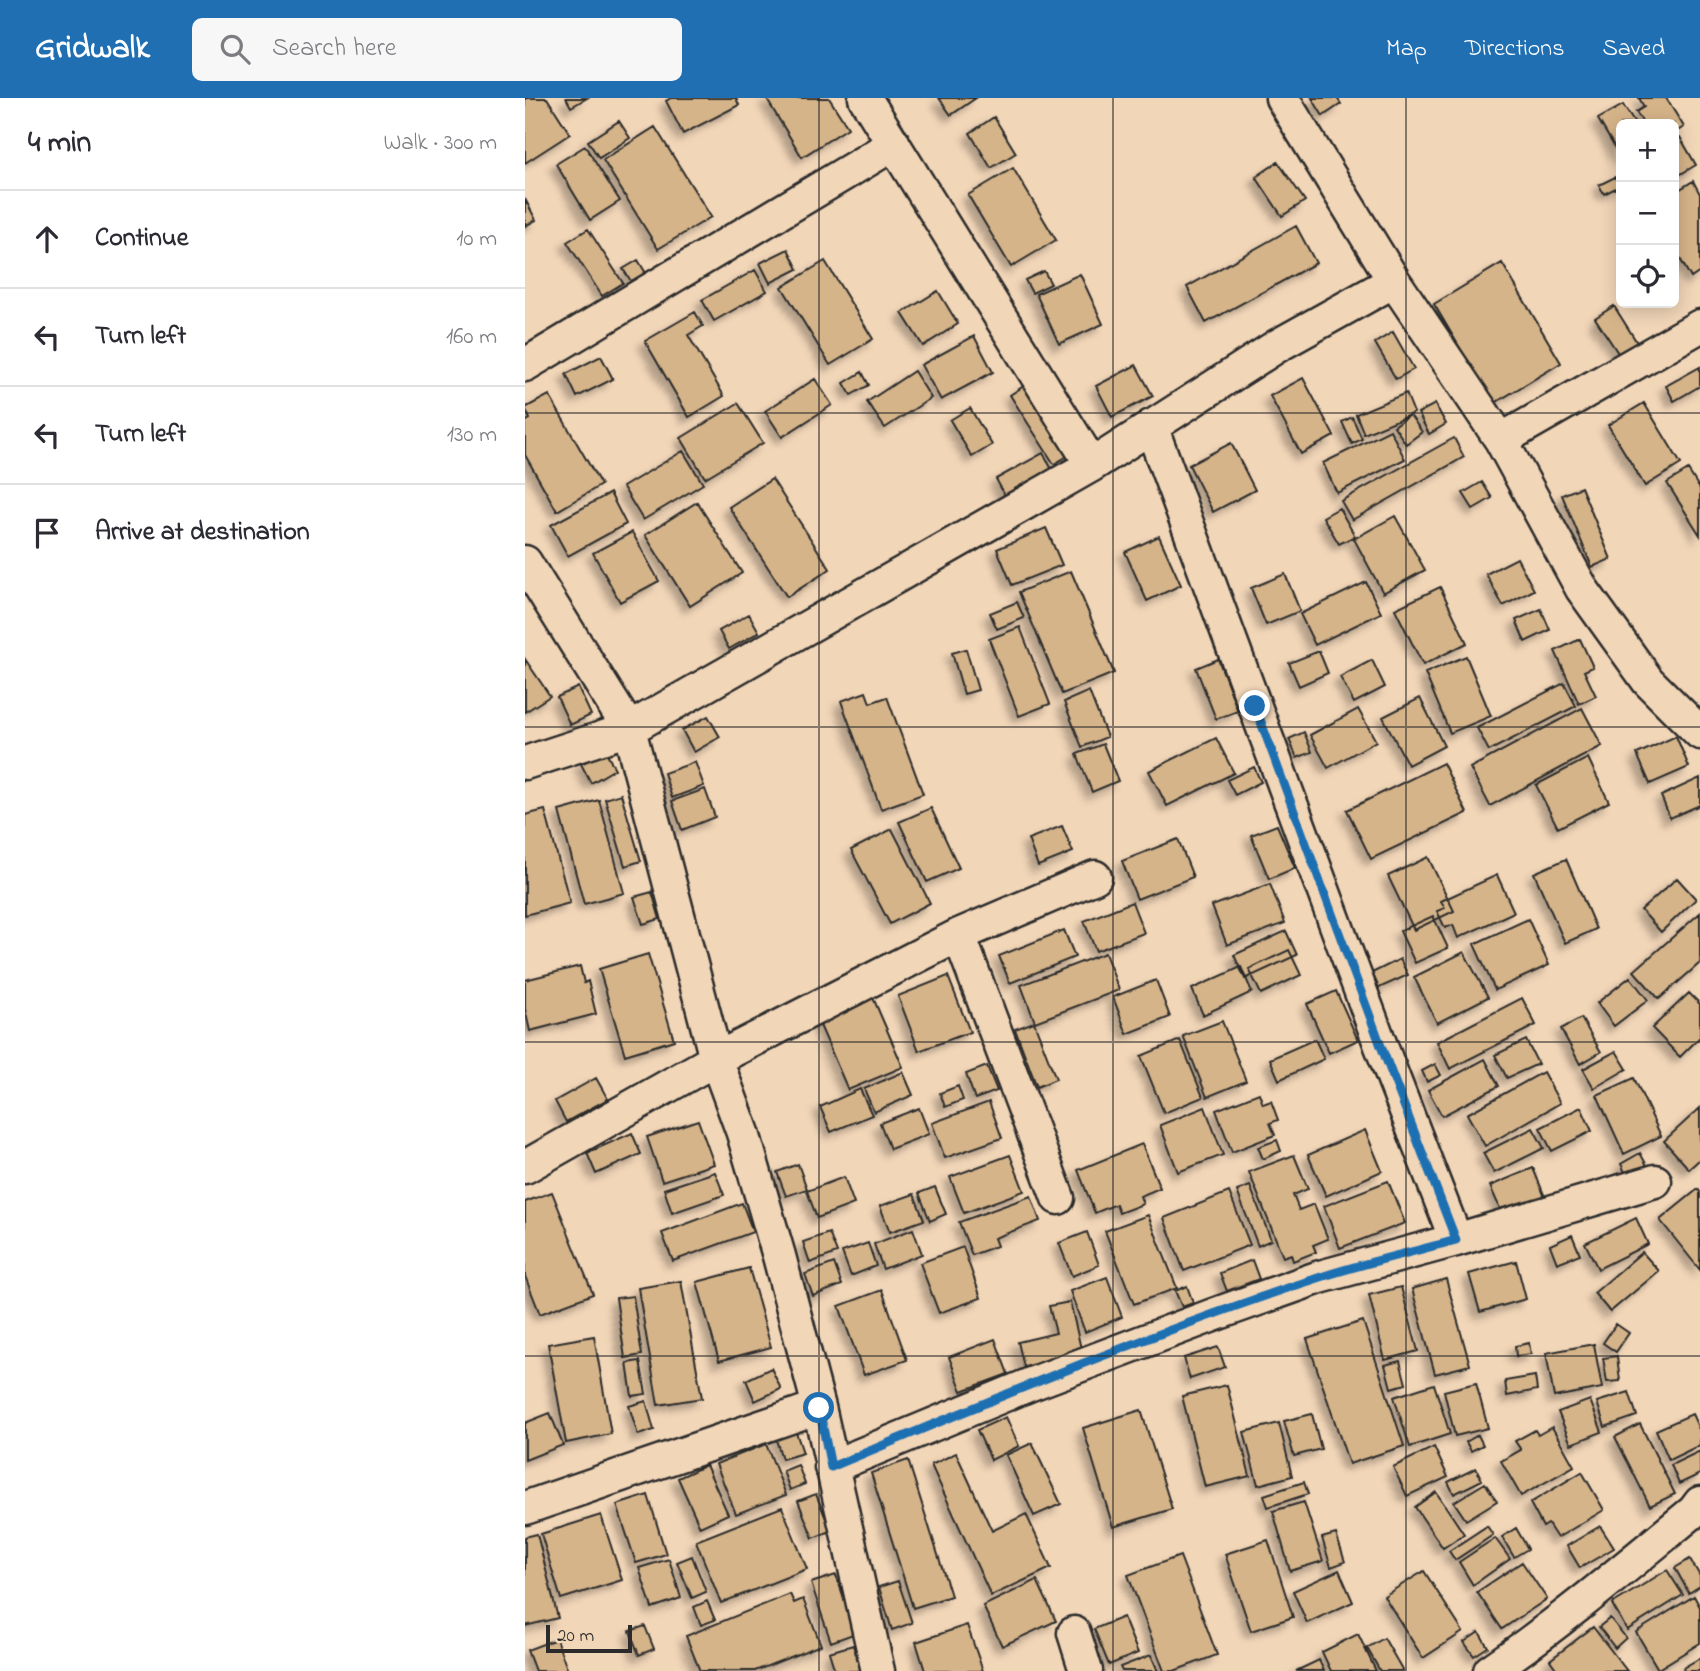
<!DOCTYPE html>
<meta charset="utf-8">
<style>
body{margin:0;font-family:"Indie Flower",sans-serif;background:#f7f7f7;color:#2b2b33}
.controls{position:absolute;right:21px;top:21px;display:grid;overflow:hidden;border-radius:10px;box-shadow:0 4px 18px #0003}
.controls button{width:63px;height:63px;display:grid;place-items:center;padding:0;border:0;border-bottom:2px solid #e1e1e2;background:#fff;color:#2b2b33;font:35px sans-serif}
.scale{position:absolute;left:21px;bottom:18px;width:86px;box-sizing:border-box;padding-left:7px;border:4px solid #2b2b2b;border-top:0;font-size:19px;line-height:24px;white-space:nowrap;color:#2b2b2b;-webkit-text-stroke:5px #f2d6b8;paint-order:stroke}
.stop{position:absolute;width:21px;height:21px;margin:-16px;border:5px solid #1f6fb2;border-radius:50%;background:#fff}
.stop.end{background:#1f6fb2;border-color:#fff;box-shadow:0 2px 7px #0008}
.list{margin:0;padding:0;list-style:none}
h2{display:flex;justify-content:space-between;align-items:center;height:91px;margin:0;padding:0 28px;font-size:30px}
h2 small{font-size:23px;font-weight:400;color:#7c7c81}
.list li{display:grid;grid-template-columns:46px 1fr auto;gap:21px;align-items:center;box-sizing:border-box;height:98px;padding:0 28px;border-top:2px solid #e1e1e2}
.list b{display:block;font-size:26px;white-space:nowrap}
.list em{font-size:23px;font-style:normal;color:#7c7c81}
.icon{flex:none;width:38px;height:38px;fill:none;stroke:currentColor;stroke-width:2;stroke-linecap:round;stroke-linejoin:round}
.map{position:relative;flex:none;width:1175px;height:1573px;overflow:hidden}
header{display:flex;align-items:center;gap:42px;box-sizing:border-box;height:98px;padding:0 35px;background:#1f6fb2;color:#fff}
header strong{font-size:33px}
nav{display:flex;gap:38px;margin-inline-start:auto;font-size:24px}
.search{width:490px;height:63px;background:#f7f7f7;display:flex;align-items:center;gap:18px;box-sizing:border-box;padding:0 24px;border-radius:10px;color:#7c7c81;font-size:26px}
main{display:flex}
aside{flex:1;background:#fff}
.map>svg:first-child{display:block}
.building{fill:#d6b489;stroke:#2b2b2b;stroke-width:2;filter:url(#shadow)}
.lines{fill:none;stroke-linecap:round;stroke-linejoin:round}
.street-casing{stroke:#2b2b2b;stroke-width:37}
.street{stroke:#f2d6b8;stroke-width:32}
.route{stroke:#1f6fb2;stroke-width:9}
.grid{fill:none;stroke:#2b2b2b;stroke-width:2;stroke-opacity:0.55}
</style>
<header>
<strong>Gridwalk</strong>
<div class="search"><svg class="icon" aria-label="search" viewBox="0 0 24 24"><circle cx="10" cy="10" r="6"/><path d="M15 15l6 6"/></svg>Search here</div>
<nav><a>Map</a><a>Directions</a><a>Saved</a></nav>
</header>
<main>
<aside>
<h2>4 min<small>Walk · 300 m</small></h2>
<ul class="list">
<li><svg class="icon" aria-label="ahead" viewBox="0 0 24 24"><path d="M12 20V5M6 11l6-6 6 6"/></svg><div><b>Continue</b></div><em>10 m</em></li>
<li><svg class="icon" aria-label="left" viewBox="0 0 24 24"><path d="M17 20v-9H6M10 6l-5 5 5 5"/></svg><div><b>Turn left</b></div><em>160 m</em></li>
<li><svg class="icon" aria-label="left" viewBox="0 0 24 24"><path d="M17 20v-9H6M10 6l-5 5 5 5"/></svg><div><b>Turn left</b></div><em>130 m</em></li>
<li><svg class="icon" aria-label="arrive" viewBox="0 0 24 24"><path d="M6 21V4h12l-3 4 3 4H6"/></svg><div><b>Arrive at destination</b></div></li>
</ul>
</aside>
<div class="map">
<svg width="1175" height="1573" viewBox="0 0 1175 1573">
<defs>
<filter id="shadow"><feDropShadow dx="-6" dy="6" stdDeviation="3.5" flood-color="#0004"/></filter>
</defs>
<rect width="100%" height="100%" fill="#f2d6b8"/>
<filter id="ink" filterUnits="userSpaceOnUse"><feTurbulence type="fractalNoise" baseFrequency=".0143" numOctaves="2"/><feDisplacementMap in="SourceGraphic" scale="14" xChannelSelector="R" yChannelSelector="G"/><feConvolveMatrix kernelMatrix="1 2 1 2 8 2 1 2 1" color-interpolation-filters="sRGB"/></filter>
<g filter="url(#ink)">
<path class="building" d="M0,0H22L45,36L0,65Z
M41,0H62L46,9Z
M146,0H211L214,7L158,36L141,3Z
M241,0H304L323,30L277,59Z
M414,0H451L426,17Z
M787,0H812L816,6L798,18Z
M1114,0H1141L1159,29L1149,35V26H1119L1111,14L1119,9Z
M1098,7L1110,26H1096V60L1073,21Z
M469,19L491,55L466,70L445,35Z
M94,23L105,40L74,60L63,43Z
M130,29L186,119L133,151L78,62Z
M1155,39L1171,67L1149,80V42Z
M60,48L95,103L65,122L31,66Z
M753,64L780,103L757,118L731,79Z
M488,70L531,142L486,169L443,97Z
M1090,79L1095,88L1079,96L1074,87Z
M1168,83L1175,96V174L1166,180L1149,150V95Z
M0,101L11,122L0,128Z
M771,128L791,165L681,225L662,189Z
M63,131L98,185L77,198L42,144Z
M263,151L273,171L245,185L235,165Z
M113,162L122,177L108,186L98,171Z
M300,163L348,241L305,267L257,189Z
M977,165L1036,265L968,306L909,206Z
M230,172L242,193L189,223L177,202Z
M519,173L526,186L507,195L500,182Z
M555,176L578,226L534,246L511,196Z
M413,193L433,226L398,248L377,215Z
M1089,208L1113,246L1095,258L1070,220Z
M170,214L178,228L163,237L199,298L164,319L120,243Z
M868,234L889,271L871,281L850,245Z
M449,238L468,274L416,302L396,267Z
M76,258L88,281L52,299L41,276Z
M611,267L628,298L587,319L571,288Z
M1175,269V288L1149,303L1141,288Z
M389,273L406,300L360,330L342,304Z
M337,274L344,287L326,297L319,285Z
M778,280L809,338L776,356L745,298Z
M290,281L307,307L257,339L240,313Z
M502,286L546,356L529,366L485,297Z
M881,295L889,315L839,336L831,316Z
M24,297L76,387L32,413L0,357V324L5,321L0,310Z
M213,305L238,345L180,380L156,340Z
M1119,305L1156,366L1120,388L1083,327Z
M910,306L921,326L904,336L893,315Z
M445,310L467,347L447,359L425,322Z
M885,317L897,334L881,346L869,328Z
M827,319L837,341L827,346L817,324Z
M865,332L880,361L812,395L798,365Z
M929,340L939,359L827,422L816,403Z
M706,345L730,392L688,414L664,367Z
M158,353L178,386L118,422L98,389Z
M518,355L530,377L483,403L471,381Z
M1163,372L1175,391V437L1142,385Z
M247,381L305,471L262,499L204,409Z
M957,384L967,400L948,411L938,395Z
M1056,389L1086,461L1067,469L1037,397Z
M85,395L101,426L43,458L26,427Z
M172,404L217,475L165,508L120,437Z
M814,410L830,438L814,446L798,419Z
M870,418L900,472L858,495L829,441Z
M521,430L537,467L487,487L472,451Z
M107,434L134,483L95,504L68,455Z
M634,438L656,487L622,503L600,454Z
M992,460L1009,492L978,508L961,476Z
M546,473L589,575L537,596L494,494Z
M760,476L775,513L741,527L726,490Z
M841,484L856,515L790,547L775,516Z
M915,489L942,545L898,567L870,511Z
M492,504L499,520L472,531L465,515Z
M1016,511L1025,532L1000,544L991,522Z
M224,516L234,534L204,551L194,533Z
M495,529L525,606L494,618L464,541Z
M1055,541L1068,569L1059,573L1071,598L1054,606L1030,553Z
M441,551L453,592L439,596L427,555Z
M794,553L803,575L774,588L764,565Z
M941,558L966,618L925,635L900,575Z
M0,561L25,598L0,614Z
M693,561L713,613L691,621L671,570Z
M847,562L860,589L829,605L815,579Z
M1039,585L1051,608L964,653L952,630Z
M53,589L66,617L45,627L32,599Z
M564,593L582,639L557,649L539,604Z
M341,594L345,605L362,599L398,696L356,711L316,603Z
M895,600L919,648L883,667L858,619Z
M1057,610L1077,648L965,708L945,670Z
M833,611L851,643L803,670L785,637Z
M183,618L195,639L169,654L157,632Z
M779,634L787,654L772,660L764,641Z
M1151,638L1164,669L1125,686L1112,656Z
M691,640L709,675L642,708L624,673Z
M578,646L593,683L567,694L552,656Z
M80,653L90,671L66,685L56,666Z
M1063,660L1084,704L1033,730L1011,687Z
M170,664L179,688L147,700L139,675Z
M918,665L942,715L846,761L822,712Z
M729,669L736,684L710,697L702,682Z
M1175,680V707L1145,720L1136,698Z
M180,691L190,719L157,732L147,703Z
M96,696L116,763L100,768L80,701Z
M74,702L99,795L59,806L34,713Z
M406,710L434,770L402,784L374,724Z
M20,712L45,805L0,817V717Z
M752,727L770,770L744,781L726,737Z
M537,728L548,754L513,768L503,741Z
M367,731L405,805L365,826L326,752Z
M653,741L668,779L612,801L597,763Z
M903,759L929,813L889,832L863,778Z
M1041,761L1071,831L1040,845L1009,775Z
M972,777L989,814L933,840L928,827L920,830L912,813L920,810L916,803Z
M1152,780L1171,801L1136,834L1116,812Z
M745,786L760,825L702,847L687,808Z
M127,794L135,821L118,826L109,799Z
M607,804L619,835L571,853L559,823Z
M1175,815V865L1134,901L1109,873Z
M908,818L923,850L890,865L875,833Z
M1003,821L1024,867L970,892L949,846Z
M539,832L550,859L485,885L474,858Z
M761,833L772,857L720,881L709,857Z
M764,852L776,877L736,896L724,871Z
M939,854L963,899L912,925L889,879Z
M580,855L594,892L510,924L496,887Z
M123,856L149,942L100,957L74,871Z
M875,861L883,877L854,890L847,875Z
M55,868L59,885L63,883L71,916L5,933L0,911V882Z
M716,869L727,894L678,917L667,891Z
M423,878L445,934L394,953L373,898Z
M1105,879L1123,902L1089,928L1072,905Z
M631,882L645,919L602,936L588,899Z
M811,893L833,942L804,955L782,906Z
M346,895L378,969L323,992L291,918Z
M1164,895L1175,906V939L1155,959L1127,930Z
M997,900L1011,927L925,971L912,944Z
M1056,920L1076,954L1055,966L1036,931Z
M697,923L721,983L682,999L658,938Z
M509,924L531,981L512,989L490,931Z
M790,941L799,961L754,982L745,961Z
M655,942L678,999L639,1015L616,958Z
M1001,942L1013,966L982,980L970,957Z
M1091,953L1102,971L1069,990L1058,971Z
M960,961L974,988L917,1018L903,992Z
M910,966L916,977L902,984L897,973Z
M462,968L472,993L450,1001L441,976Z
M378,974L388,997L349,1014L339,991Z
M1018,974L1035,1005L960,1048L942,1016Z
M71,980L83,1001L41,1024L30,1003Z
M1109,980L1136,1038L1099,1056L1072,997Z
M433,988L438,1002L420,1009L415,995Z
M335,991L347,1017L306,1034L295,1009Z
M734,995L738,1006L746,1003L753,1022L745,1025L750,1037L707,1054L691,1012Z
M464,1004L477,1040L420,1060L407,1025Z
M680,1009L698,1057L653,1074L635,1027Z
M1056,1009L1067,1033L1027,1053L1015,1030Z
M394,1010L404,1036L365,1051L355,1025Z
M1175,1010V1061L1164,1071L1139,1043Z
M173,1022L189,1066L137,1083L122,1039Z
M1008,1030L1019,1050L969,1075L958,1055Z
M840,1032L857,1073L801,1098L783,1057Z
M107,1035L116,1056L71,1076L62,1055Z
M752,1042L756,1053L738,1061L733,1049Z
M617,1046L635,1090L615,1098L618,1106L594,1115L591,1106L570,1115L553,1072Z
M1115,1055L1123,1069L1103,1080L1096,1066Z
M485,1057L499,1093L439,1115L425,1079Z
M769,1057L783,1091L768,1097L774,1112L789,1106L803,1141L788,1147L791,1154L768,1163L766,1156L758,1159L724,1074Z
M273,1066L282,1091L261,1098L252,1074Z
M1008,1070L1022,1104L980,1122L965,1088Z
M190,1074L199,1097L147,1115L139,1091Z
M319,1079L329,1106L292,1120L282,1093Z
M863,1083L880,1125L815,1150L799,1108Z
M725,1088L746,1142L733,1148L712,1093Z
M410,1089L421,1116L405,1123L394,1095Z
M1173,1091L1175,1094V1172L1135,1122Z
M27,1094L68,1196L15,1216L0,1178V1104Z
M704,1094L725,1147L659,1173L639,1120Z
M389,1096L399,1122L365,1134L355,1108Z
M506,1098L515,1123L469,1140L472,1148L447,1157L434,1124Z
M217,1105L228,1134L148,1163L137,1135Z
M623,1117L652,1190L609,1206L580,1133Z
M1111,1120L1123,1146L1073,1171L1060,1145Z
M388,1131L397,1156L358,1171L349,1146Z
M562,1134L574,1167L547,1178L534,1145Z
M304,1135L312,1155L285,1165L278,1144Z
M1047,1137L1055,1156L1032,1165L1025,1147Z
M343,1145L351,1168L326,1178L317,1154Z
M438,1149L456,1200L414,1215L395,1165Z
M1117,1154L1134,1173L1085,1214L1069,1195Z
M727,1162L734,1181L702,1193L695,1175Z
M991,1163L1001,1201L955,1214L944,1176Z
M309,1165L317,1187L288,1198L280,1176Z
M224,1170L246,1249L194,1263L172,1184Z
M582,1179L597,1219L560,1234L545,1193Z
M921,1181L945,1267L910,1276L887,1191Z
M156,1183L177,1300L133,1307L113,1190Z
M662,1188L668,1205L657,1209L650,1193Z
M876,1189L893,1253L860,1262L844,1197Z
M357,1192L382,1262L339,1277L314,1208Z
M108,1198L117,1257L100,1260L91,1200Z
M545,1204L557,1255L499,1269L493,1244L531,1235L524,1208Z
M838,1223L879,1348L824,1366L782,1241Z
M1091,1226L1104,1235L1091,1254L1078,1245Z
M69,1238L86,1336L41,1345L23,1246Z
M470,1241L483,1276L437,1293L424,1259Z
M1004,1245L1006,1256L991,1258L990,1248Z
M1069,1246L1077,1290L1029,1299L1021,1255Z
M693,1249L700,1269L665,1281L659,1260Z
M1092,1258L1095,1283L1082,1284L1078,1260Z
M115,1263L121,1296L107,1298L102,1265Z
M875,1263L881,1286L866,1290L860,1267Z
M246,1270L256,1291L230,1303L221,1282Z
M1010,1278L1012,1292L982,1298L980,1283Z
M951,1285L963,1330L930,1338L919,1293Z
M909,1286L925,1336L885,1349L869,1299Z
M702,1287L725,1378L680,1389L657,1298Z
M1104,1294L1112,1318L1080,1329L1072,1304Z
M1065,1302L1077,1334L1046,1346L1033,1314Z
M121,1303L129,1332L113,1337L104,1308Z
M616,1312L647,1411L588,1429L558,1330Z
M25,1315L38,1347L0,1362V1325Z
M787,1316L796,1351L769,1358L759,1323Z
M1167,1316L1175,1333V1347L1144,1362L1131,1332Z
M481,1319L494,1348L466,1362L452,1332Z
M754,1325L767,1378L733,1387L719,1334Z
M1115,1326L1150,1396L1125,1408L1090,1339Z
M1027,1329L1049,1368L996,1398L976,1363L996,1352L990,1343L1010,1332L1013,1337Z
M270,1331L278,1355L257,1361L250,1338Z
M953,1337L958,1347L946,1353L941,1344Z
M507,1345L536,1406L509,1418L481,1357Z
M241,1346L261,1397L211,1416L191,1366Z
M909,1349L923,1379L882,1398L868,1369Z
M1175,1353V1376L1154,1386L1146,1367Z
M431,1355L467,1433L501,1416L526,1470L466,1498L406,1367Z
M383,1362L426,1498L388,1510L346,1375Z
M181,1367L203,1416L175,1429L153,1380Z
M273,1367L280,1386L265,1392L258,1373Z
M951,1370L957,1382L929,1396L923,1384Z
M1057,1374L1079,1412L1032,1440L1023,1426L1018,1429L1005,1405Z
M779,1384L783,1396L743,1409L739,1397Z
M960,1385L972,1403L941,1422L929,1404Z
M911,1394L939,1436L918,1450L890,1409Z
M291,1396L306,1433L288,1440L273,1403Z
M123,1397L141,1456L111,1465L92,1407Z
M779,1404L798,1463L765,1473L748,1413Z
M257,1409L282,1471L196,1505L171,1443Z
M76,1417L97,1482L36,1501L16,1436Z
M962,1428L968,1437L930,1462L924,1453Z
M1075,1428L1089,1450L1055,1470L1042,1448Z
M991,1430L1003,1451L989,1459L977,1439Z
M12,1436L33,1520L0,1528V1439Z
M811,1436L820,1464L806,1469L797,1440Z
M970,1440L985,1461L948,1487L934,1464Z
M743,1442L768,1519L726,1533L700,1456Z
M167,1458L181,1494L167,1500L152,1464Z
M655,1458L692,1557L649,1573H639L603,1477Z
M144,1461L156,1500L127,1510L114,1470Z
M1165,1461L1175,1478V1488L1164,1495L1150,1470Z
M997,1464L1022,1501L977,1531L952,1494Z
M814,1472L828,1504L782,1525L768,1493Z
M1142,1472L1158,1497L1102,1532L1087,1506Z
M899,1473L938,1534L898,1560L859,1498Z
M311,1477L331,1535L306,1544L286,1485Z
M512,1482L531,1523L477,1548L458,1508Z
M373,1483L387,1525L367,1532L354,1489Z
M265,1496L269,1505L278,1501L296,1547L230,1573H175L161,1538Z
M1169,1498L1175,1509V1545L1133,1571L1111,1534Z
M182,1503L190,1522L176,1527L169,1509Z
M598,1519L613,1555L584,1567L569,1531Z
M1085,1520L1101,1540L1090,1550L1074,1529Z
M442,1527L458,1573H400L391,1544Z
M120,1528L129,1551L114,1557L105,1533Z
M1068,1529L1102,1573H1033L1025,1562Z
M954,1534L963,1549L949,1558L939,1544Z
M833,1536L851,1573H806L797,1554Z
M859,1540L878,1573H855L842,1550Z
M31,1541L43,1573H10L2,1552Z
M328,1547L336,1573H310L304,1554Z
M626,1557L633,1573H597L595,1569Z
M1175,1560V1573H1159L1158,1570Z
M794,1562L799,1573H771Z"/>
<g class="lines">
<g class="street-casing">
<path id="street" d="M340,0L567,367
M757,0L869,183L976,342L1057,491L1123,583L1175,635
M0,267L369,46
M626,328L856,948L931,1142
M976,342L1175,228
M0,464L104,631L191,961L218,1035L254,1158L294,1309L353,1573
M0,665L104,631L567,367L752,248L869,183
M434,837L533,1100
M0,1069L191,961L434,837L570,779
M306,1369L506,1286L691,1216L795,1179L931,1142L1130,1083
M0,1410L294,1309
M549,1535L561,1573
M965,1573C1036,1524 1102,1468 1169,1413L1175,1405"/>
</g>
<use href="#street" class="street"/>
</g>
</g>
<g class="lines" filter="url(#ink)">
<path class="route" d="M294,1310L306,1369C467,1302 627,1234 793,1180C838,1165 885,1155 931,1142L856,948L730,608"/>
</g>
<path class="grid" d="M294,0V1573M588,0V1573M881,0V1573M0,315H1175M0,629H1175M0,944H1175M0,1258H1175"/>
</svg>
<div class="controls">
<button>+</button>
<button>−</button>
<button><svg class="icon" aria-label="locate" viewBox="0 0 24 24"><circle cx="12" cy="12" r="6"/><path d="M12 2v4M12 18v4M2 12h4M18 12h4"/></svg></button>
</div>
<div class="scale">20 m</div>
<div class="stop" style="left:294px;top:1310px"></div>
<div class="stop end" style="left:730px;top:608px"></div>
</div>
</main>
